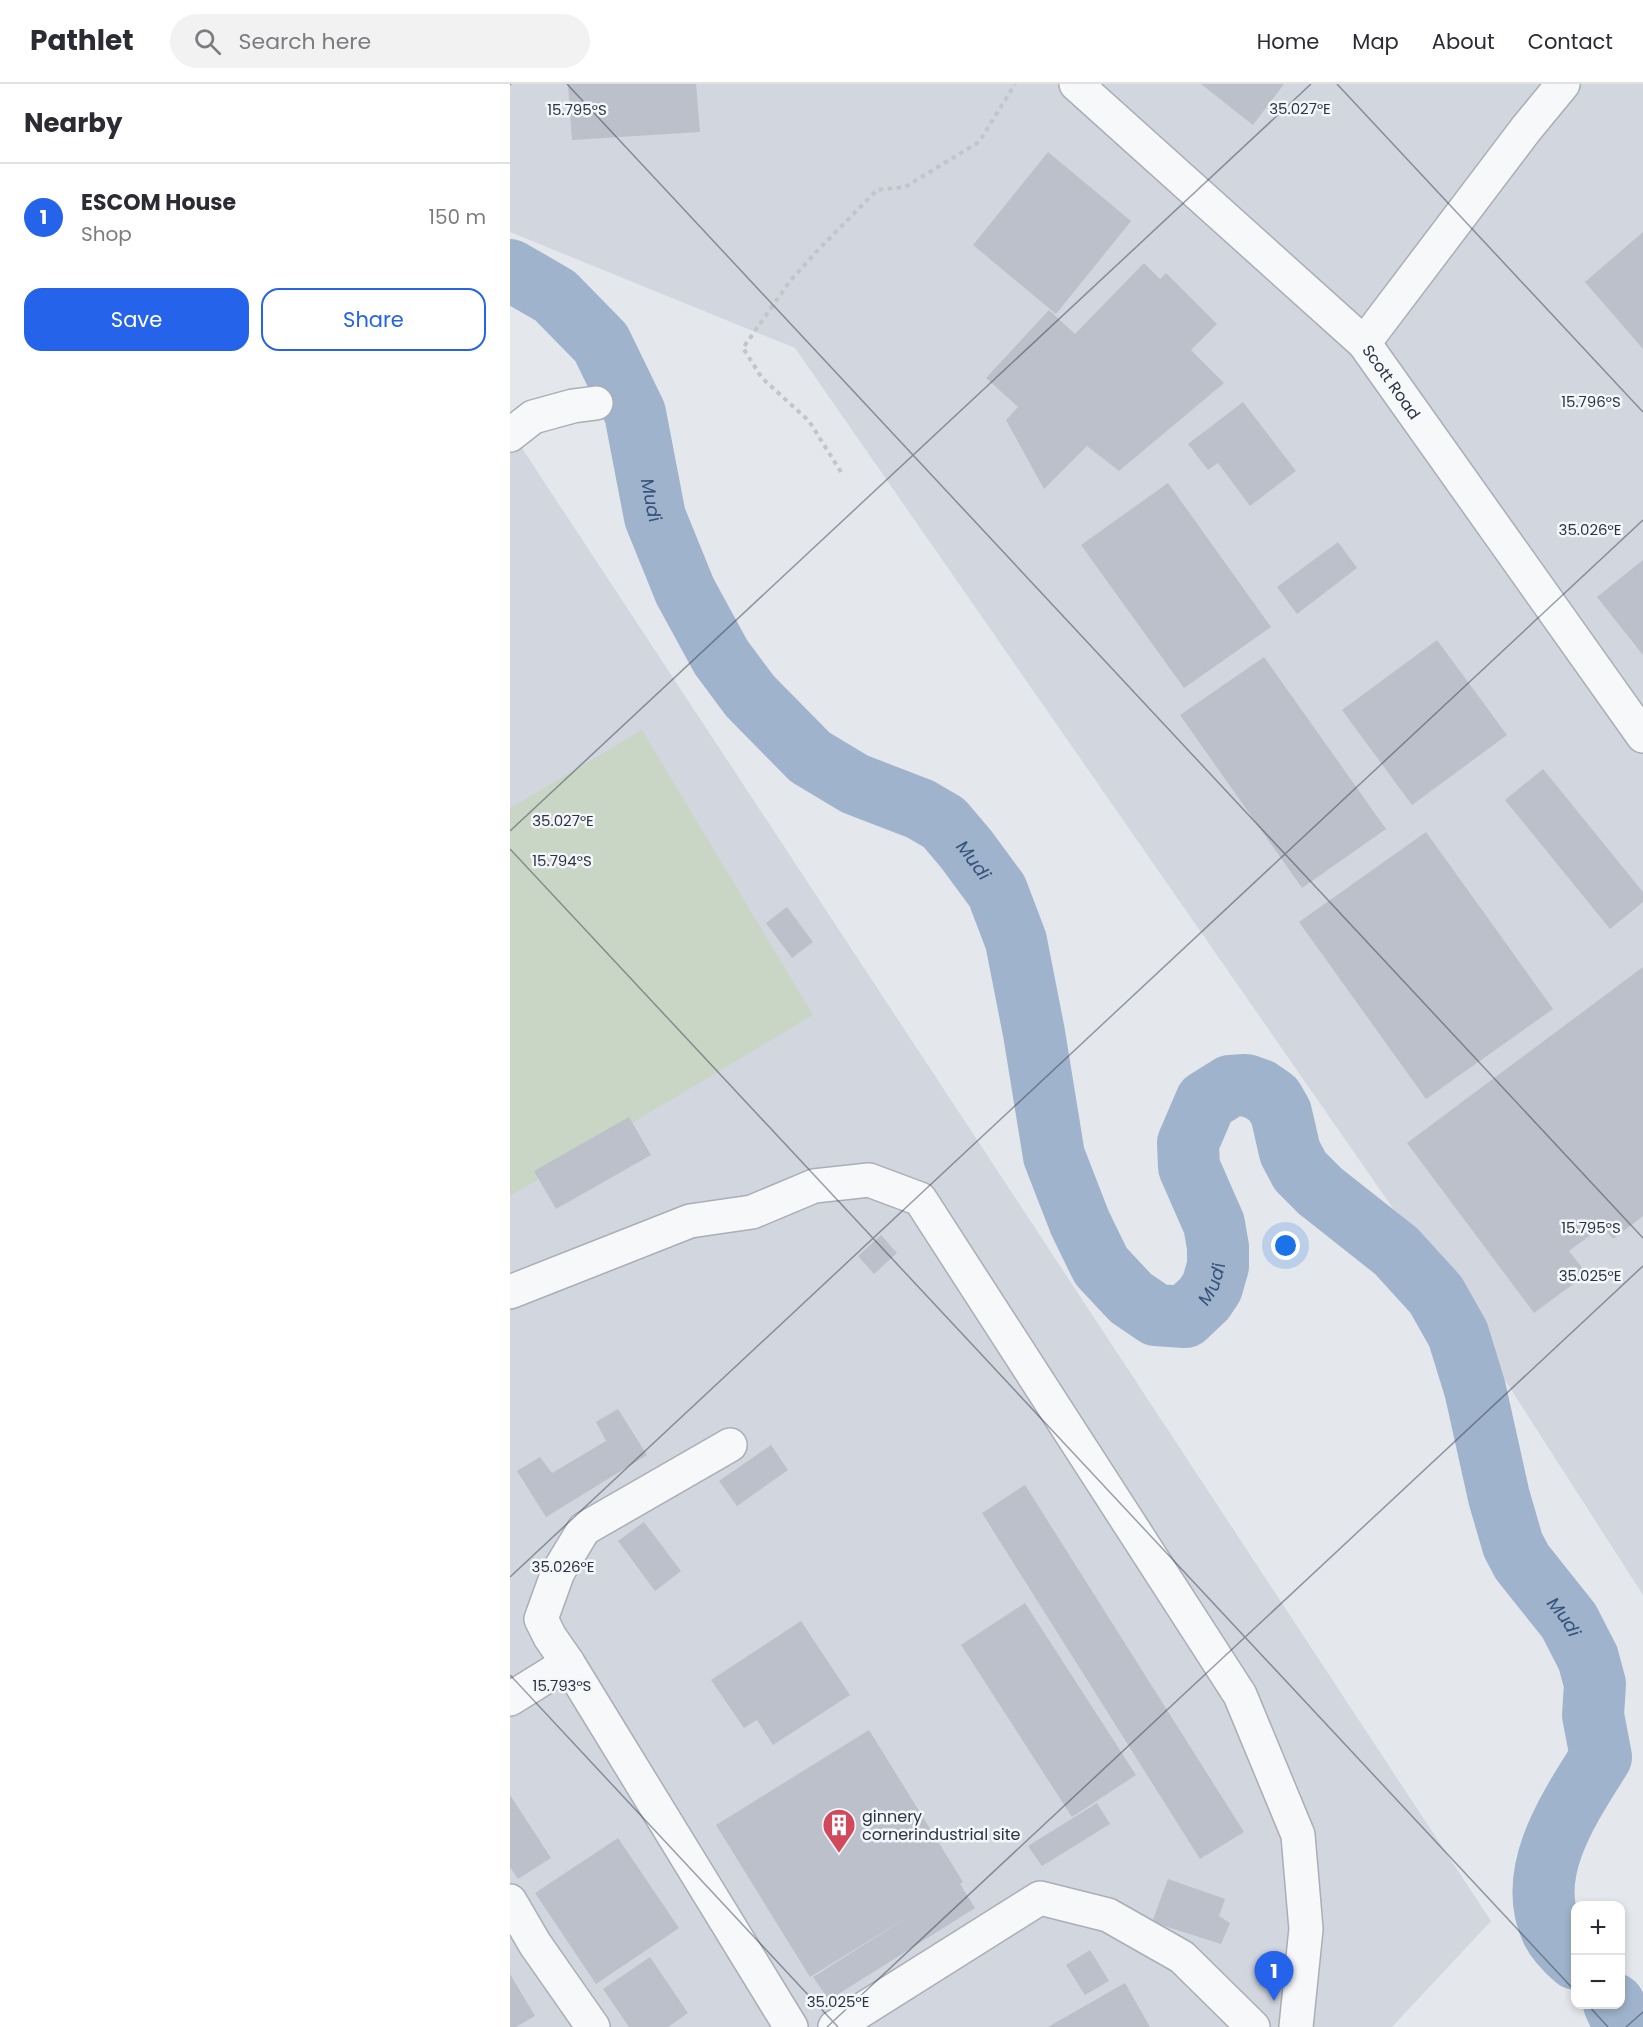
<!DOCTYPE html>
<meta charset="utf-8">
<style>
body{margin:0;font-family:Poppins,sans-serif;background:#f2f2f3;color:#2b2b33}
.controls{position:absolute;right:18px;bottom:18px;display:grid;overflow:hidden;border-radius:12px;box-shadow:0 3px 9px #0003}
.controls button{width:54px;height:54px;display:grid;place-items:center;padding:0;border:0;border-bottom:2px solid #e1e1e2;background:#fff;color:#2b2b33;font:30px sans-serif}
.you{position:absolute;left:776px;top:1162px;width:21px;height:21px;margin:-15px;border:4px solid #fff;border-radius:50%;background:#1a73e8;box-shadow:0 0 0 9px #1a73e833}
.badge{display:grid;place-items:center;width:39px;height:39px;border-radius:50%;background:#2563eb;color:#fff;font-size:20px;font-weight:700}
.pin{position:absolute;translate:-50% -50px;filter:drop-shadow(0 2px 3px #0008)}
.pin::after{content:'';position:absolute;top:32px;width:21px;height:18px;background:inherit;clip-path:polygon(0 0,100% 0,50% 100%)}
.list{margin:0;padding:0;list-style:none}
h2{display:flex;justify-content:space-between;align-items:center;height:78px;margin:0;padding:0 24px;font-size:26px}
h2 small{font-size:20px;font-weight:400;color:#7c7c81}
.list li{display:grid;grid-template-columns:39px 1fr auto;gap:18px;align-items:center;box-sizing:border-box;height:108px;padding:0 24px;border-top:2px solid #e1e1e2}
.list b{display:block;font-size:22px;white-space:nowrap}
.list p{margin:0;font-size:20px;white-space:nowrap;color:#7c7c81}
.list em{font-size:20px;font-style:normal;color:#7c7c81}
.actions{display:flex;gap:12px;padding:18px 24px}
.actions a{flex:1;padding:14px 0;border:2px solid #2563eb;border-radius:18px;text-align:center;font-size:21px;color:#2563eb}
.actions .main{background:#2563eb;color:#fff}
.icon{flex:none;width:33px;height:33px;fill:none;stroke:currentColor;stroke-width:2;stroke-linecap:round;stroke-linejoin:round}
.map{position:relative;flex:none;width:1133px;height:1943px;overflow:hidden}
header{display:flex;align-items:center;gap:36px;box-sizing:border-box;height:84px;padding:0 30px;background:#fff;border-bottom:2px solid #e1e1e2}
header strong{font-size:28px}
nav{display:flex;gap:33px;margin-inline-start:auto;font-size:21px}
.search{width:420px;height:54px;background:#f2f2f3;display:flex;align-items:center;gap:15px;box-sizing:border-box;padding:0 21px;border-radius:33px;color:#7c7c81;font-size:22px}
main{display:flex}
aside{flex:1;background:#fff}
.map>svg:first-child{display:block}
.built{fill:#d2d6de}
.green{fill:#c9d6c5}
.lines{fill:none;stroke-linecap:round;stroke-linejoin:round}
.river{stroke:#9fb4cc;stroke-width:62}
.building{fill:#bbc0ca}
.minor-casing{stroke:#a9aeb7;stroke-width:36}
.path{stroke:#c2c5cb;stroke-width:4;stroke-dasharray:4.5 4.5;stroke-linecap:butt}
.minor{stroke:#f7f8fa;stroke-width:33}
.ticks{fill:none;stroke:#2b3445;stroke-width:1.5;stroke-opacity:0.45}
.labels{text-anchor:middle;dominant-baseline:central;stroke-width:5;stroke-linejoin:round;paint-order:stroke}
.street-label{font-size:16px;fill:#2b3445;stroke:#f4f6f9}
.poi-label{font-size:16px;fill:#2b3445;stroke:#f4f6f9;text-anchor:start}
.water-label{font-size:18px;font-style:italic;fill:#34527a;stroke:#f4f6f9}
.ticks-label{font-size:15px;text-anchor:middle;fill:#2b3445;stroke:#f4f6f9;stroke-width:5;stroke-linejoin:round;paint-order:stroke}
</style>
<header>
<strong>Pathlet</strong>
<div class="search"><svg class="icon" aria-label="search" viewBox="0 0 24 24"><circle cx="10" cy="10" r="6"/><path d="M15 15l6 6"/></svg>Search here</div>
<nav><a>Home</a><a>Map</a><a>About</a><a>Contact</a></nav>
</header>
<main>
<aside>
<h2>Nearby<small></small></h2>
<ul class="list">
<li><span class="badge">1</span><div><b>ESCOM House</b><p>Shop</p></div><em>150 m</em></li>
</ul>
<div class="actions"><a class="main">Save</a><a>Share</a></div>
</aside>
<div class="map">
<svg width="1133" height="1943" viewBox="0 0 1133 1943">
<rect width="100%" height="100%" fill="#e4e7ec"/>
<path class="built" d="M0,0H1133V1511L905,1156L285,264L0,148Z
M0,346L981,1837L882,1943H0Z"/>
<path class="green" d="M132,646L303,931L0,1112V724Z"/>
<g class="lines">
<g class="river">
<path id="s1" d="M0,186L45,212L91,259L125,329L145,433L175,507L211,573L240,612L300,673L345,700L410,725L434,739L456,765L487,807L506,857L524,949L544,1072L570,1139L591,1182L621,1214L646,1231L675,1233L694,1215L702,1203L708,1182V1163L704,1140L679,1083L678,1059L696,1017L720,1002L736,1001L750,1006L763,1015L771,1029L780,1068L790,1087L810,1107L886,1167L926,1211L948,1250L965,1305L989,1413L1003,1461L1012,1478L1059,1537L1078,1574L1085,1600L1083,1631L1091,1673C1061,1721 1014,1788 1042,1847C1047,1857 1058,1868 1066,1875"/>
<path d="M1104,1920L1111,1935L1112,1943"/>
</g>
</g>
<path class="building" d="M58,0H186L190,48L62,56Z
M691,0H774L743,41Z
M538,68L621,137L546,230L463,161Z
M1133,148V265L1075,198Z
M634,179L650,195L656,189L707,240L681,266L714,299L609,387L577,362L534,405L496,336L508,323L476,294L539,226L565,250Z
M733,318L786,387L740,422L708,379L698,386L678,360Z
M658,399L761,543L674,604L571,461Z
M828,458L847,484L787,530L767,503Z
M1133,476V571L1087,513Z
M927,556L997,651L902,721L832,626Z
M754,573L876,745L792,804L670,631Z
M1033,685L1133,808V818L1100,845L995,716Z
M916,748L1043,925L916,1015L789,838Z
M277,823L303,858L282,874L256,839Z
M1133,883V1132L1103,1155L1093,1142L1059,1167L1077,1190L1024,1229L897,1059Z
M119,1033L141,1071L46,1125L24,1087Z
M371,1151L387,1169L364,1190L348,1172Z
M108,1325L137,1371L36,1433L7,1387L30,1373L42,1389L96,1357L86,1338Z
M261,1361L278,1386L227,1422L209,1397Z
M515,1401L734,1748L690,1775L472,1429Z
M134,1438L171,1487L145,1507L108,1457Z
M515,1519L626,1691L562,1733L451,1561Z
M291,1537L340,1611L263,1661L247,1636L234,1644L201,1596Z
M359,1646L453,1798L450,1800L465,1824L319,1916L303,1893L404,1829L300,1893L206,1741Z
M0,1711L41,1774L8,1795L0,1783Z
M587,1719L600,1740L532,1782L518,1762Z
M108,1754L169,1844L86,1900L25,1809Z
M658,1795L715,1815L709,1832L720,1839L711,1860L642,1838Z
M580,1866L599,1897L575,1911L556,1881Z
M140,1873L178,1929L158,1943H119L93,1905Z
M0,1890L25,1932L6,1943H0Z
M615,1899L640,1943H538Z"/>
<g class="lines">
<g class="minor-casing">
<g id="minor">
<path id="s2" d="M566,0L854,259L1133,652"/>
<path d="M854,259L1016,45L1053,0"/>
<path d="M0,351L23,333L63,322L86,319"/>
<path d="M0,1208L180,1137L242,1128L304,1102L359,1096L410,1115L730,1611L788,1751L796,1845L786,1943"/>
<path d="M220,1361L74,1445L48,1488L31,1535L40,1553L58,1579L281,1943"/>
<path d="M0,1615L58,1579"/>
<path d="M0,1817L25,1860L83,1943"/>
<path d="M325,1943L530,1814L598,1831L672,1873L743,1943"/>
</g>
</g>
<path class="path" d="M331,388L299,337L252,294L233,264L280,197L308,166L367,106L395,103L469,58L505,0"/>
<use href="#minor" class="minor"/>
</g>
<path class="ticks" d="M57,0L1133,1154M827,0L1133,328M0,1L1,0M0,747L801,0M0,765L1066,1908M0,1493L1133,436M0,1591L328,1943M1077,1920L1098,1943M317,1943L1133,1182M1116,1943L1133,1928"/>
<defs>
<g id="building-pin" transform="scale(1.725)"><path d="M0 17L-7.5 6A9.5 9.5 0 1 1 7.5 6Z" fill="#d1495b" stroke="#f4f6f9"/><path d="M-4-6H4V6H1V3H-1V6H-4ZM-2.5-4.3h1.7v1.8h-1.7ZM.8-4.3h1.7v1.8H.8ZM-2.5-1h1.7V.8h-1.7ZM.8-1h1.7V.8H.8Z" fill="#fff"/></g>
</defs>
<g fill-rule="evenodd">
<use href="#building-pin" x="329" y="1741"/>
</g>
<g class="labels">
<g class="street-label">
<text stroke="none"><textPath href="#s2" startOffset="435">Scott Road</textPath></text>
</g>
<g class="poi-label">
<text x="352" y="1732">ginnery<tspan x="352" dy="18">cornerindustrial site</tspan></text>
</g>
<g class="water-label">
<text stroke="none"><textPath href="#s1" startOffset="284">Mudi</textPath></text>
<text stroke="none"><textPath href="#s1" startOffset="788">Mudi</textPath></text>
<text stroke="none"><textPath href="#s1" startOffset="1365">Mudi</textPath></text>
<text stroke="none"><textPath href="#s1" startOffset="2247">Mudi</textPath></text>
</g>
</g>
<g class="ticks-label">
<text x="790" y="30">35.027°E</text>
<text x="67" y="31">15.795°S</text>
<text x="1081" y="323">15.796°S</text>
<text x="1080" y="451">35.026°E</text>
<text x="53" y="742">35.027°E</text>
<text x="52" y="782">15.794°S</text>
<text x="1081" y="1149">15.795°S</text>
<text x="1080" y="1197">35.025°E</text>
<text x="53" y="1488">35.026°E</text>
<text x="52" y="1607">15.793°S</text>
<text x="328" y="1923">35.025°E</text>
</g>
</svg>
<div class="controls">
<button>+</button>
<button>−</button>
</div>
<div class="you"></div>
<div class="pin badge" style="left:764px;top:1917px">1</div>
</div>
</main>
